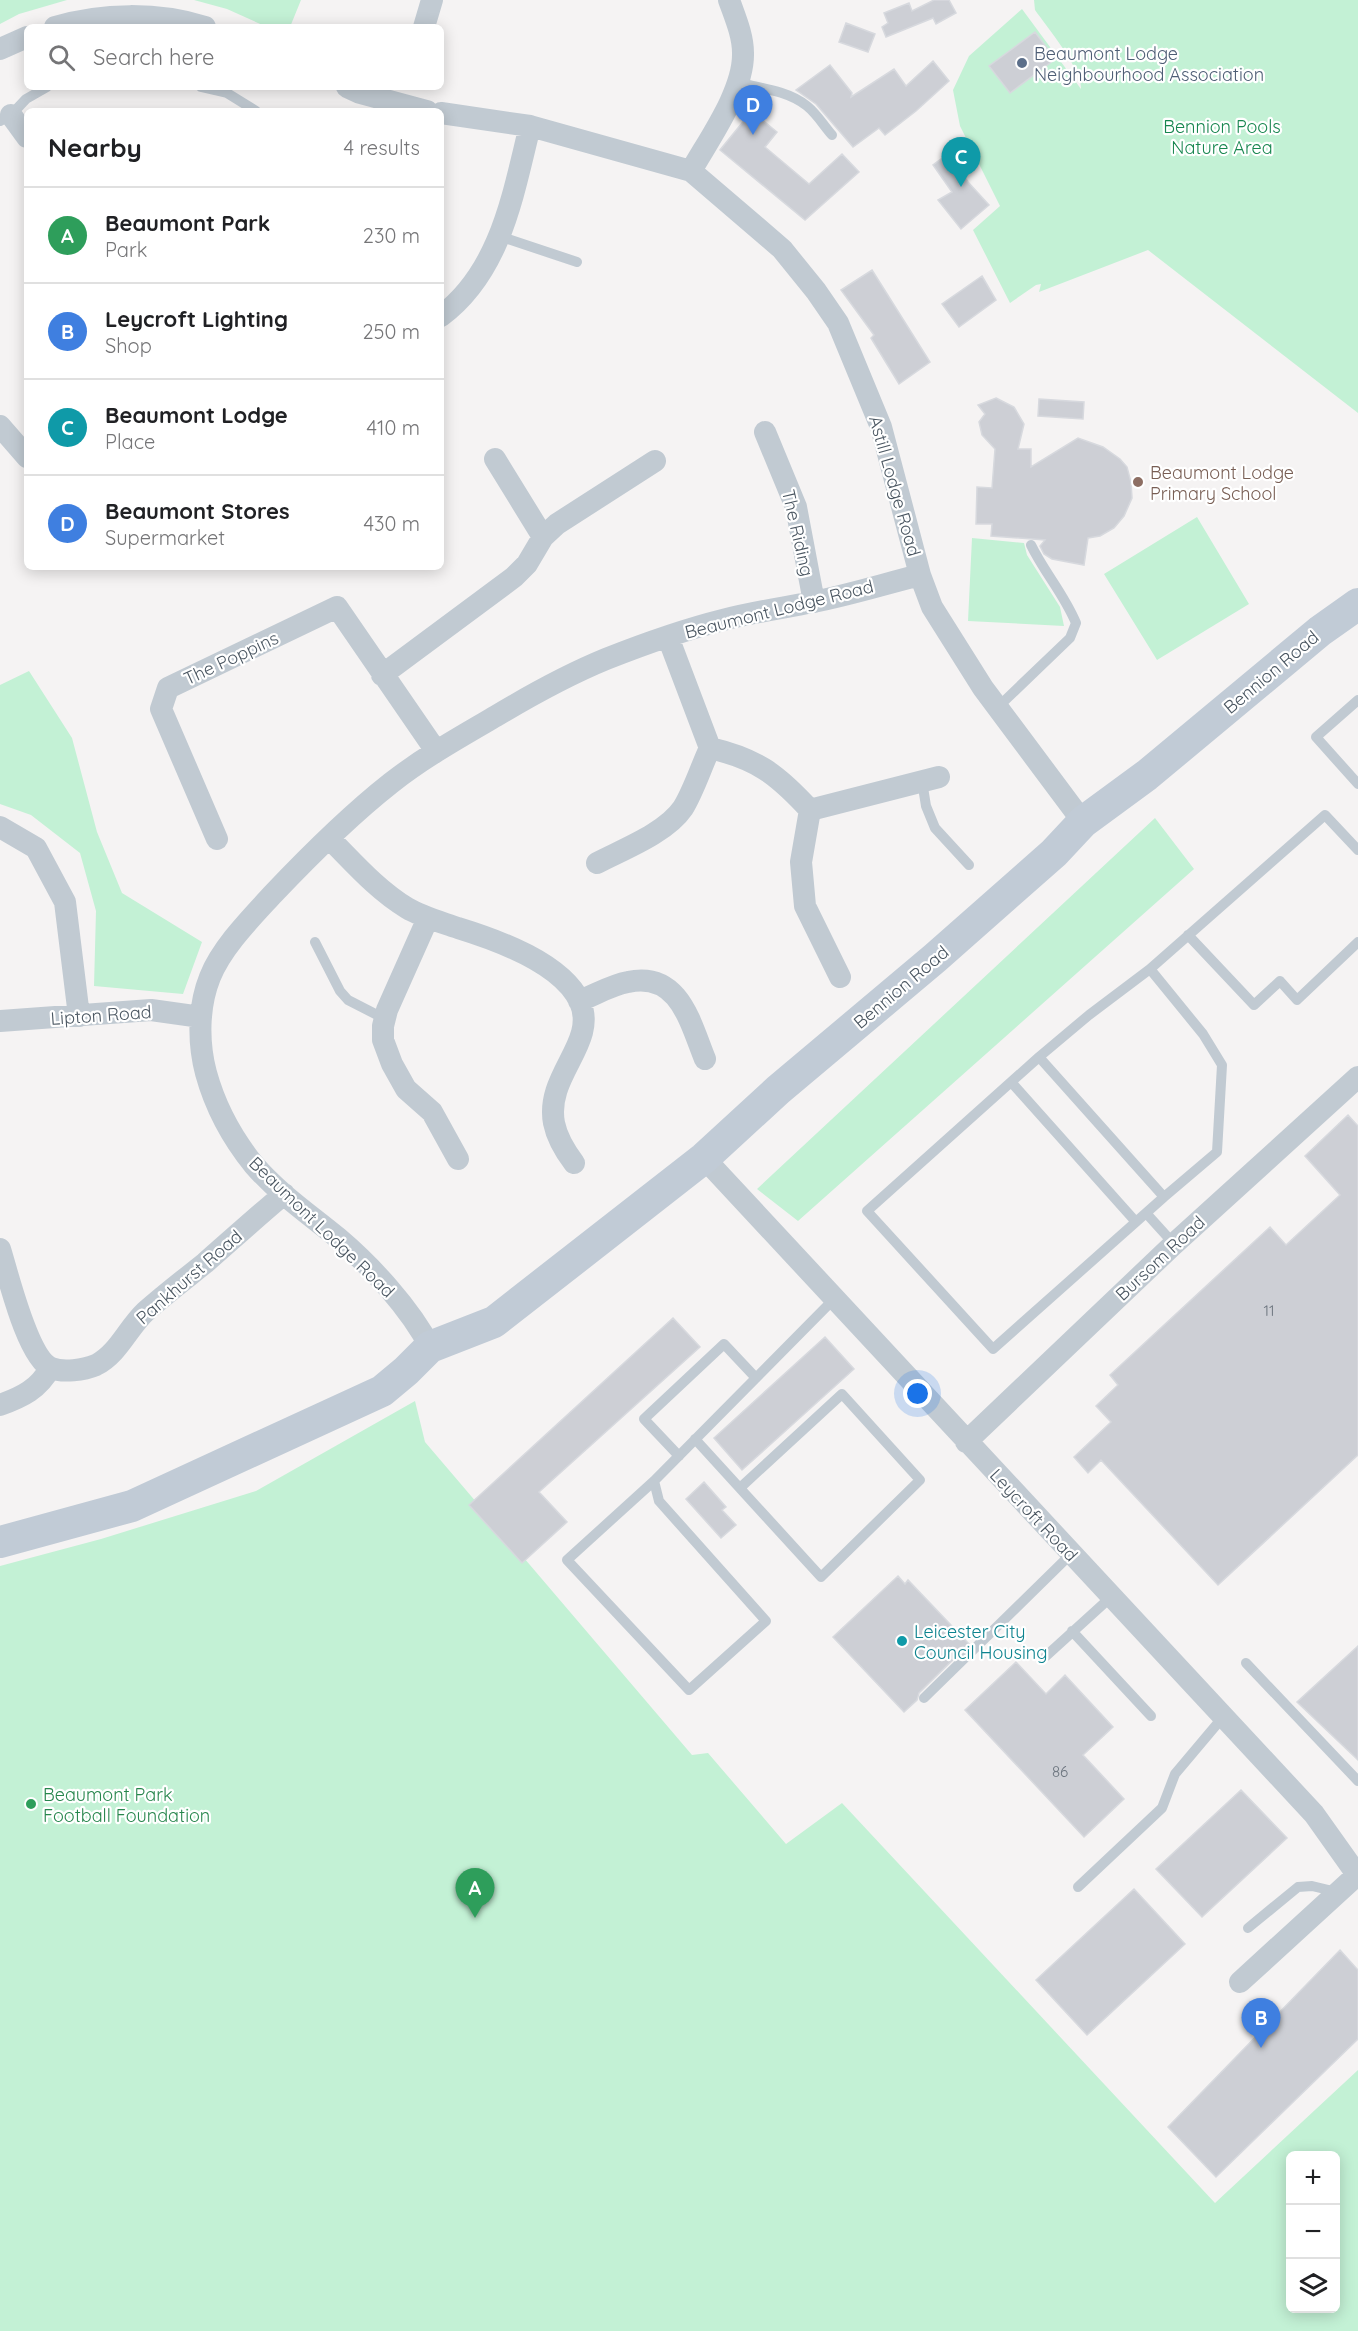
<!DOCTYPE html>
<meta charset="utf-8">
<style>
body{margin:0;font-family:Quicksand,sans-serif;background:#f2f2f2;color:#202124}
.controls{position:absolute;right:18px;bottom:18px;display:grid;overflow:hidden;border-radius:9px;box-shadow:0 3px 15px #0003}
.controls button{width:54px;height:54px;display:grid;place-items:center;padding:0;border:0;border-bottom:2px solid #e0e0e0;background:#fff;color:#202124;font:30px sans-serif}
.you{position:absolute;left:918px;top:1394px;width:21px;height:21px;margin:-15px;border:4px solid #fff;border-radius:50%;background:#1a73e8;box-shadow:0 0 0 9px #1a73e833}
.badge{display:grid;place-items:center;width:39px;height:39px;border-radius:50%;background:#1a73e8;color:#fff;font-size:20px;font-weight:700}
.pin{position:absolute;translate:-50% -50px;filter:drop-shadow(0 2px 3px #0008)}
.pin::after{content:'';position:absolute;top:32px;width:21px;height:18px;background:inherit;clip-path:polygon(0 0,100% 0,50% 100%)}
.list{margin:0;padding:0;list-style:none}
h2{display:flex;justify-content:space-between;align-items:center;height:78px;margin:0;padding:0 24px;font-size:26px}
h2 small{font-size:20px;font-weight:400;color:#757577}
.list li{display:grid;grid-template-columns:39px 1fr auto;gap:18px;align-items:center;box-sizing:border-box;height:96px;padding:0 24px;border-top:2px solid #e0e0e0}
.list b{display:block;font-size:22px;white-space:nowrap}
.list p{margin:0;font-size:20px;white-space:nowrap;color:#757577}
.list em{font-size:20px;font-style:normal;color:#757577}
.icon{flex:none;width:33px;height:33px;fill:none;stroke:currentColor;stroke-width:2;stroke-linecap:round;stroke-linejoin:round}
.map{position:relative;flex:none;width:1358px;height:2331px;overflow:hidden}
.search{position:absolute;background:#fff;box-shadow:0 3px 15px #0003;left:24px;top:24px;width:420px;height:66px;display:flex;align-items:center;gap:15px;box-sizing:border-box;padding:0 21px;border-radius:9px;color:#757577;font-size:22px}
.panel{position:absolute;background:#fff;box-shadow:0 3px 15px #0003;left:24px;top:108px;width:420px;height:462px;border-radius:9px}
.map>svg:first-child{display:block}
.green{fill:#c3f1d5;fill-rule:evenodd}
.building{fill:#cdcfd5;stroke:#d7d9de;stroke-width:1.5}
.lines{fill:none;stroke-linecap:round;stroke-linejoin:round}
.lane{stroke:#c1cad2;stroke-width:10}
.street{stroke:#c1cad2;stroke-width:22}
.secondary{stroke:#c1cbd6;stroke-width:32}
.service-dot{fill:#5c6f8a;stroke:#fff;stroke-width:2}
.education-dot{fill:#8d6e63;stroke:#fff;stroke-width:2}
.culture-dot{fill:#0f9aa8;stroke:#fff;stroke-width:2}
.leisure-dot{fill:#2e9e5b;stroke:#fff;stroke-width:2}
.labels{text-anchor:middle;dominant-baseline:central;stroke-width:4.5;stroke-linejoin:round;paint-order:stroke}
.number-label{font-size:15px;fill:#6b747e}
.service-label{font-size:18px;fill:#4e5e75;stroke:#fff;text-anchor:start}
.park-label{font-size:18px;fill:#17864f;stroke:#fff}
.education-label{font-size:18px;fill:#785e54;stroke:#fff;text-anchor:start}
.street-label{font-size:18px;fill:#4a5661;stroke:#fff}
.culture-label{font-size:18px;fill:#0d838f;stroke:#fff;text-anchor:start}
.leisure-label{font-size:18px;fill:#27864d;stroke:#fff;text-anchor:start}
</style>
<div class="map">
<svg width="1358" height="2331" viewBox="0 0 1358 2331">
<rect width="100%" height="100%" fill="#f5f3f3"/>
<path class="green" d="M0,0H67L19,14L0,24Z
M194,0H301L290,27H267L227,9Z
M1034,0H1358V413L1148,250L1039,292L1041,284L1036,285L1010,303L973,230L1000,206L960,126L953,90L969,56L1022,9L1081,89C1082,69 1047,27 1035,10Z
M1197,517L1249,604L1157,660L1104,574Z
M972,538L1024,543L1027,555L1060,607L1064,626L968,621Z
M29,671L72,738L97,832L122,893L202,942L183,994L94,986L96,911L80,853L31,815L0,804V685Z
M1155,818L1194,869L798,1221L757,1189Z
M415,1401L425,1442L692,1755L708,1753L786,1844L842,1803L1215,2203L1358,2070V2331H0V1566L101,1539L256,1491ZM1290,2156H1336V2308H1290Z"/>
<path class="building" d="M934,0H949L956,13L936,24L933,18L886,37L882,27L888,23L884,13L909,3L912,11Z
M846,23L875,34L868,52L839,42Z
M1035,32L1055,59L1010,93L989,66Z
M933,61L949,81L916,111L885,135L879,128L853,147L816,104L796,90L830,65L852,93L851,97L894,69L906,86Z
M764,96L771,98L761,119L777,132L765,147L809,184L842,154L859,172L805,220L720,150Z
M949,153L968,182L989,205L961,229L938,200L952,192L933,165Z
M872,270L930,362L899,384L871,338L874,335L841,290Z
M982,276L996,300L959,327L942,304Z
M996,398L1014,407L1024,424L1018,449H1031V467L1078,438L1103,447L1120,459L1127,467L1131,482L1132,498L1124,516L1114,528L1100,536L1088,538L1084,565L1052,559L1044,554L1040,546L1045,540L991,536L992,524H976L977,487L992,488L995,449L982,435L979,422L985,414L978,405Z
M1039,399L1084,402L1083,419L1038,416Z
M1348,1115L1358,1126V1455L1218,1585L1101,1460L1088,1473L1074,1457L1111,1422L1096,1406L1118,1385L1110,1375L1270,1227L1286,1245L1340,1195L1305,1156Z
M673,1318L700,1347L539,1492L567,1522L522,1563L469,1505Z
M825,1337L854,1369L742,1470L714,1438Z
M704,1482L726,1507L722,1510L736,1525L721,1538L686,1499Z
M898,1576L905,1584L908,1580L969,1644L919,1693L917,1700L904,1712L833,1637Z
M1358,1646V1760L1297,1702Z
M1016,1662L1046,1694L1065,1675L1113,1727L1083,1755L1124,1799L1084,1837L965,1710Z
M1241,1790L1287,1838L1202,1917L1156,1869Z
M1134,1889L1185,1944L1087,2035L1036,1980Z
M1340,1950L1358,1970V2039L1216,2177L1168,2127Z"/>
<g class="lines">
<path class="lane" d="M739,83C761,88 789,91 807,106C817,114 824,126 832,135
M201,87L227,93L256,111
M0,121L11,115L26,99L47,87
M499,236L577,262
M1358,700L1316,737L1358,784
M998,707L1070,638L1076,623C1064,594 1044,572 1031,545
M922,781L926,806L935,828L969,865
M1188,935L1254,1005L1280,981L1297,1000L1358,942
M315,942L340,991L348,1000L385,1019
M1150,969L1325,815L1358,850
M1039,1057L1164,1197L993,1349L867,1211Z
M1039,1057L1089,1015L1150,969L1203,1034L1222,1065L1217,1152L1164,1197
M1011,1082L1136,1222
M1146,1213L1174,1244
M695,1439L821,1577L920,1480L842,1394L741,1487
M679,1456L644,1419L724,1344L756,1378
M654,1481L659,1501L766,1621L689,1690L567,1560L654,1481L834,1299
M1072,1631L1151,1716
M1046,1656L1111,1597
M1246,1663L1358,1781
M924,1698L1071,1554
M1078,1887L1162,1808L1175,1774L1223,1717
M1248,1928L1298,1887L1312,1886L1337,1892"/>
<path class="street" d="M55,27C102,13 158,12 205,27
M424,27L432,0
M0,49L27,37
M347,87L360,93L427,111
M441,113L530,126L691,171L782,249L816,291L838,323L881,427L920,575L932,607L983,688L1083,822
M11,115L27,137
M691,171C709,139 744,91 743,53C743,35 735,17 729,0
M441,316C501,271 513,194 530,126
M0,426L27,457
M765,432L796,507L814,602
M495,459L543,537
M668,637L710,748C757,759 777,774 810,810L801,862L805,906L840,977
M382,675L514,577L527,564L543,537L557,524L655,461
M810,810L939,777
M0,827L36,848L65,902L79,1016
M329,838C353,862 377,890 407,908C422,917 441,922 458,928C497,940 562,963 580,1002C598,1043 545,1075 554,1123C557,1138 565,1151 574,1163
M217,839L161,709L168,688L337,607L436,751
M597,863C624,849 666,833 683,808C694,790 701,767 710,748
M428,918L387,1010L383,1026V1040L392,1064L406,1089L432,1112L458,1159
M579,1001C595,995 611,985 628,982C679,971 690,1022 705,1059
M0,1021L151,1010L201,1017
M704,1158L1314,1814L1358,1876
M0,1249C8,1274 27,1357 51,1368C63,1373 84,1370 96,1365C118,1354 128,1328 145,1312C164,1295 185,1279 205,1263C231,1240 257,1217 284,1194
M430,1347C410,1308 371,1266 338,1238C310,1215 278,1193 254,1165C233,1139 215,1106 206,1073C198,1043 198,1007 210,977C222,947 251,918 273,894C310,855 349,816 391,783C424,757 460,737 496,716C531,695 567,675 606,659C644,644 683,630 723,620C753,612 783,608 813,602C849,595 884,584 920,575
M0,1405C22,1397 39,1389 50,1368
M966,1442L1174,1244L1358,1077
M1240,1982L1357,1875"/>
<path class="secondary" d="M0,1542L132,1506L382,1391L406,1371L430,1347L494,1322L704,1158L778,1090L935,958L1054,853L1083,822L1147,775L1320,631L1358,604"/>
</g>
<circle class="service-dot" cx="1022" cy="63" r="6"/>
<circle class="education-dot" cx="1138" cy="482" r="6"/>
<circle class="culture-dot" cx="902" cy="1641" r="6"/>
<circle class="leisure-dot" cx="31" cy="1804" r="6"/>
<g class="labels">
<g class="number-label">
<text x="1269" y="1310">11</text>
<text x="1060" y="1771">86</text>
</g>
<g class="service-label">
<text x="1034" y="53">Beaumont Lodge<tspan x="1034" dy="21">Neighbourhood Association</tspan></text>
</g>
<g class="park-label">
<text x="1222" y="126">Bennion Pools<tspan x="1222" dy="21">Nature Area</tspan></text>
</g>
<g class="education-label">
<text x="1150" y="472">Beaumont Lodge<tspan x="1150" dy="21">Primary School</tspan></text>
</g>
<g class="street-label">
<text transform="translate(895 486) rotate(74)">Astill Lodge Road</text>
<text transform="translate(798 533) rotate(77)">The Riding</text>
<text transform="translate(779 609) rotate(-14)">Beaumont Lodge Road</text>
<text transform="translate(231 658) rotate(-25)">The Poppins</text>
<text transform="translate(1271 672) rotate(-40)">Bennion Road</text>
<text transform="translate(901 987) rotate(-40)">Bennion Road</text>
<text transform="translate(101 1015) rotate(-4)">Lipton Road</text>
<text transform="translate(322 1227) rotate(44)">Beaumont Lodge Road</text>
<text transform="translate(1160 1258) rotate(-43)">Bursom Road</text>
<text transform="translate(189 1277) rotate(-41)">Pankhurst Road</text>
<text transform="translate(1034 1515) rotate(47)">Leycroft Road</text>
</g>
<g class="culture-label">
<text x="914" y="1631">Leicester City<tspan x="914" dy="21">Council Housing</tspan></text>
</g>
<g class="leisure-label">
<text x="43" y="1794">Beaumont Park<tspan x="43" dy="21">Football Foundation</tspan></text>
</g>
</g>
</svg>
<div class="controls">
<button>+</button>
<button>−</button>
<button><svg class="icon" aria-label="layers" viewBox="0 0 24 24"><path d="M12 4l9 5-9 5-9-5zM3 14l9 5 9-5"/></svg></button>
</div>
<div class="you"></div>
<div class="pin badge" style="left:475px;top:1918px;background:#2e9e5b">A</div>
<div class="pin badge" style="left:1261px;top:2048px;background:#3f7fe0">B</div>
<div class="pin badge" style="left:961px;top:187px;background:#0f9aa8">C</div>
<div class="pin badge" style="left:753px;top:135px;background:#3f7fe0">D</div>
<div class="search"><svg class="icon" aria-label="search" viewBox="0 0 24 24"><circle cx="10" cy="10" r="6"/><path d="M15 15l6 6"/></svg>Search here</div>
<section class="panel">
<h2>Nearby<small>4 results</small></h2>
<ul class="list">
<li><span class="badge" style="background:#2e9e5b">A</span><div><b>Beaumont Park</b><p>Park</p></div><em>230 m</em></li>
<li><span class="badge" style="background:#3f7fe0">B</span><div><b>Leycroft Lighting</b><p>Shop</p></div><em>250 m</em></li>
<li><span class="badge" style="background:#0f9aa8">C</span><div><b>Beaumont Lodge</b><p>Place</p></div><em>410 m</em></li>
<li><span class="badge" style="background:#3f7fe0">D</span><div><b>Beaumont Stores</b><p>Supermarket</p></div><em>430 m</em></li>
</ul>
</section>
</div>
